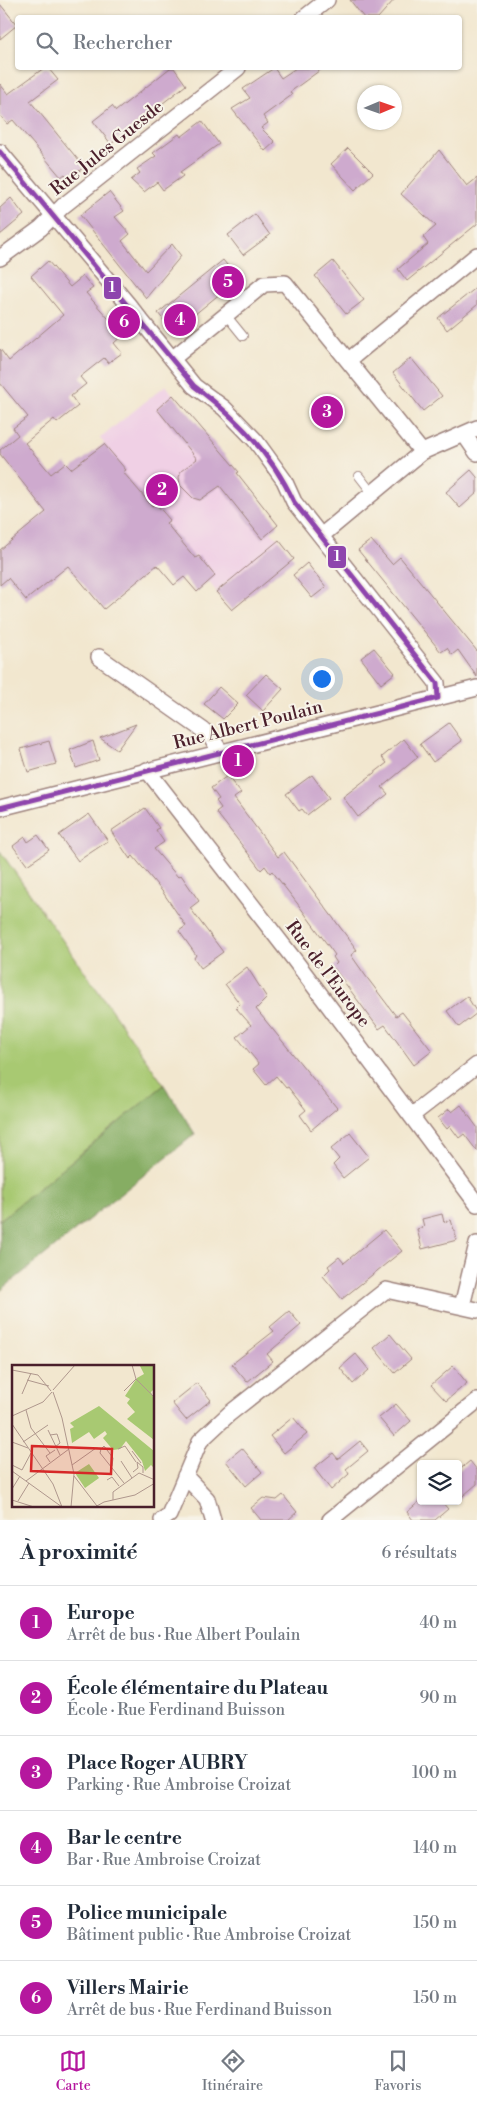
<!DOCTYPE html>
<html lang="fr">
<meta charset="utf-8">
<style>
body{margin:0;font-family:"Libre Bodoni",serif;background:#f6f6f7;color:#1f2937}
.controls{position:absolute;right:15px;bottom:15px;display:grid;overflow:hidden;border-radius:5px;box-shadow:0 1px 4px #0004}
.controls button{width:45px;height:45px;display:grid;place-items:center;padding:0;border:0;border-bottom:1px solid #e0e1e3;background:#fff;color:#1f2937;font:25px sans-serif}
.compass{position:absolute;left:357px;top:85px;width:45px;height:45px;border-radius:50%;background:#fff;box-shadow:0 1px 4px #0004;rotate:88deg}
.you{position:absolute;left:321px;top:678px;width:18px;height:18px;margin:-12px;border:4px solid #fff;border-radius:50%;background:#1a73e8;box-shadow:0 0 0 8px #1a73e833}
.badge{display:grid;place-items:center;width:32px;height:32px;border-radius:50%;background:#b5179e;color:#fff;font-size:16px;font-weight:700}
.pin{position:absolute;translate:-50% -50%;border:2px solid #fff;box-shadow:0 1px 5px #0006}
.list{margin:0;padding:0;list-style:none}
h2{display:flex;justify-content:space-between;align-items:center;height:65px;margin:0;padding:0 20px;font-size:21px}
h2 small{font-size:16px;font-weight:400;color:#747a83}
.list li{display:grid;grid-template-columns:32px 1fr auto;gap:15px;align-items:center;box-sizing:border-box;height:75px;padding:0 20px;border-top:1px solid #e0e1e3}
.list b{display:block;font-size:19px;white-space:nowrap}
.list p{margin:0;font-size:16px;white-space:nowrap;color:#747a83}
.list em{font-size:16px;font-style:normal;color:#747a83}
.icon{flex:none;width:28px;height:28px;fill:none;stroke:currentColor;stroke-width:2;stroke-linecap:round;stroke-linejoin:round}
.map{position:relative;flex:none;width:477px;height:1520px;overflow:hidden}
.search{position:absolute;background:#fff;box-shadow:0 1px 4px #0004;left:15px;right:15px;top:15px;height:55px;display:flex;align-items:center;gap:12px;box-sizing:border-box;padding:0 18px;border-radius:5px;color:#747a83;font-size:19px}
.sheet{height:515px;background:#fff}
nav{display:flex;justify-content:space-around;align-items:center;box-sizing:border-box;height:70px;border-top:1px solid #e0e1e3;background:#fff;font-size:14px;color:#747a83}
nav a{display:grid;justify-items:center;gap:2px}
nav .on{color:#b5179e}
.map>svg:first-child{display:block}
.built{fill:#f0d0e5}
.green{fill:#a8c972;stroke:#79744e}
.forest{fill:#86ad64;stroke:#686648}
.building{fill:#ceaace}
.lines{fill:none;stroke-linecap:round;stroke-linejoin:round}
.service-casing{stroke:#9e837d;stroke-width:10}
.minor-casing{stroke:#9e837d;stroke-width:18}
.service{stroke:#fff;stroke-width:8}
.minor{stroke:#fff;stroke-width:15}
.bus-1-casing{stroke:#f7f3e8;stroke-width:9}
.bus-1{stroke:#8e44ad;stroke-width:5}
.labels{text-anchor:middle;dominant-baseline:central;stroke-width:4;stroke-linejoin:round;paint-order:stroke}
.street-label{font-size:18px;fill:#4a1f2b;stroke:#f7f3e8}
.inset-road{fill:none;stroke:#af978d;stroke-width:1}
.view{fill:#d62828;fill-opacity:0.15;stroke:#d62828;stroke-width:2.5}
.inset-edge{fill:none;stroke:#4a1f2b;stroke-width:2.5}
.line-badge{stroke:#f7f3e8;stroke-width:2}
.badge-label{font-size:14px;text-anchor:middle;font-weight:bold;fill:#fff}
</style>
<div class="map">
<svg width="477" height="1520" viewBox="0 0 477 1520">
<rect width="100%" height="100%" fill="#f7f3e8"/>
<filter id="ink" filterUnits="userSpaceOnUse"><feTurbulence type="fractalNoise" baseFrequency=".02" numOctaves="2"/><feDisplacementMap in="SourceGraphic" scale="10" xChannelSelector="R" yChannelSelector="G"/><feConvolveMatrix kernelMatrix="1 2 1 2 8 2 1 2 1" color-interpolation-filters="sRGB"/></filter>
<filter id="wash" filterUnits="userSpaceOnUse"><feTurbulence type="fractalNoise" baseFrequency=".0096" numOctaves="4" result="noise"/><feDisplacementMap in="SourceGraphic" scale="20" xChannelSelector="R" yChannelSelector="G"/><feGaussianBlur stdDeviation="1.12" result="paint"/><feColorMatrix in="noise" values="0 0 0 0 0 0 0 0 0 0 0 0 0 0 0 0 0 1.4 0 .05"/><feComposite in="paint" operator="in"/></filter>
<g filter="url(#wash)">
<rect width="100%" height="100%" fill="#f2e7cf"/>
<path class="built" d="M166,385L173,395L157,409L197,459L181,471L179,477L180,485L193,498L200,500L220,486L262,539L271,531L279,540L216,591L208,581L196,557L190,553L167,523L170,519L163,514L157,503L152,506L123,472L125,470L100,438Z"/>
<path class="green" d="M0,851L164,1085L0,1220Z"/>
<path class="forest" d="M164,1085L195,1134L0,1291V1220Z"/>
<g id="blocks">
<path class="building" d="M350,0H394L378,18H364Z
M0,4L17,25L0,39Z
M44,68H48L58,80L30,101L84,167L69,179L65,174L61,177L13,120L7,124L0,115V84L8,94Z
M170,68H174L186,85L111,144L93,121L112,106L116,111Z
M274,68L281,78L296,68H323L290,92L292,95L263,116L268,123L261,128L275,142L265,151L232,109L250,98L243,89Z
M202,121L219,144L180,172L183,176L163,190L157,182L144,192L131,180L140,173L137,169L156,156L153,153L179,134L181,137Z
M348,148L373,173L355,190L331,164Z
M439,150L467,186L477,178V224L407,281L398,269L428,244L423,237L436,226L401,194Z
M109,192L124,211L115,217L130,234L122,241L146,271L172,244L181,256L146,298L80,215Z
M11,198L24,215L0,235V208Z
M255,214L270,235L243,255L228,235Z
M223,260L238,279L178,328L169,327L158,313Z
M48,261L70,287L83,276L93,288L86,293L123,335L114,343L122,353L108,363L104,358L80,377L86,384L71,396L78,406L57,423L54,419L25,443L51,474L65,463L71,469L104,444L126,470L123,472L152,506L156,504L170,520L166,523L195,558L199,556L215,576L197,592L184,577L174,585L157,565L104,609L68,566L26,600L8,578L0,585V550L46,512L0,454V450L18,435L13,428L28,417L0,383V349L9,361L63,315L31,276Z
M333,261L364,300L346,314L315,276Z
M477,287V305L447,330L438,318Z
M411,358L442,396L423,411L393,373Z
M173,395L239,472L237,473L278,525L262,539L220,486L200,500L193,498L180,485L179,477L181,471L197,459L157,409Z
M471,470L477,477V493L460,508L446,492Z
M279,540L294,559L232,610L216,592Z
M371,540L392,564L400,557L477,651V677L458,650L452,655L447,648L441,652L358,550Z
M307,563L326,587L312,598L293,575Z
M374,648L395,673L381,684L361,658Z
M266,674L283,689L263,711L246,695Z
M219,687L238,704L223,719L204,704Z
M449,723L462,741L433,762L420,744Z
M136,724L117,750L100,738Z
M404,739L418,757L382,787L388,794L358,817L343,797L387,763L382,757Z
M49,741L56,764L28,772L21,749Z
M93,741L99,760L76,768L70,750Z
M312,775L329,798L307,815L302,809L299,811L286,794Z
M227,776L241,793L234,798L278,857L284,852L357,950L351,955L365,975L396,1016L402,1012L432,1051L414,1065L385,1025L379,1029L333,967L337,963L333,957L335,955L297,903L272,871L270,873L265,866L261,870L216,812L221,808L216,801L219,799L211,788Z
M145,808L159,828L156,830L164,842L154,849L178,877L181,875L199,901L190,908L223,952L201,968L194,958L196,955L179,931L186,926L162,891L133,856L130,859L111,831Z
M89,814L108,841L78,861L59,835Z
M38,835L49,850L27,865L13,846L25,837L28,842Z
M247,967L267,998L256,1009L337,1108L311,1130L300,1115L306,1110L288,1087L286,1088L276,1076L266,1085L253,1069L259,1064L237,1037L251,1025L236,1008L240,1004L225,984Z
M467,996L477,1013L459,1027L447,1011Z
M461,1105L477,1127V1151L464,1134L459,1138L450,1126L447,1129L438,1118L449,1109L452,1112Z
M350,1133L369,1157L343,1178L333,1165L339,1159L331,1149Z
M442,1214L444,1222L451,1220L457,1240L422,1249L417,1229L424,1227L422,1219Z
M384,1230L402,1251L342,1299L323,1276L330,1269L328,1266L339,1257L344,1263Z
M289,1311L301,1325L267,1354L273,1361L247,1382L232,1364L274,1331L270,1327Z
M390,1334L411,1359L395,1373L374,1348Z
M356,1354L369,1370L353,1384L340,1368Z
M453,1366L467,1383L446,1401L431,1385Z
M197,1383L211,1400L186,1420L172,1403Z
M396,1404L411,1421L394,1436L379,1418Z
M293,1417L307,1434L284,1453L270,1436Z
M360,1441L368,1451L346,1469L349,1474L331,1490L314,1468L333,1453L338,1459Z
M242,1448L262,1472L246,1486L226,1461Z
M470,1461L477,1470V1484L458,1500V1471Z
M283,1495L297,1512L288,1520H261L251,1508L263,1498L277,1500Z
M420,1501H441L448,1509L435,1520H413L407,1512Z"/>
</g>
</g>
<g filter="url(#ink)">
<use href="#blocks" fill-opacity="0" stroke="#9e837d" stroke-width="1"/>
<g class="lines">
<g class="service-casing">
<path id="service" d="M226,315L243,336
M359,476L373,494"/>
</g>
<g class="minor-casing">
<path id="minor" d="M304,18L327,0
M0,152L127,303L194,386L224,408L255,440L284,480L294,502L437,683L438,698
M0,258L41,228L63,206L238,68
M172,359L264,284L285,283L422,452
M349,360L477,255
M464,434L477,453
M321,536L422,452L477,428
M99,657L210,735L220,751
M147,770L293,958L477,1204
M0,808L477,688
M411,1116L477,1065
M462,1306L477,1244
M185,1476L207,1499L213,1520
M162,1520L169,1515L200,1441L229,1414L386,1290L477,1310
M330,1520L477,1401"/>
</g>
<use href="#service" class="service"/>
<use href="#minor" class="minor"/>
<g class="bus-1-casing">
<path id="bus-1" d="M0,152L194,386C236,417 272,454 294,502L437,683L438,698
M0,808L438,698"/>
</g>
<use href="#bus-1" class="bus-1"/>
</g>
</g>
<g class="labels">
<g class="street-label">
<text transform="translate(107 148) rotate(-39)">Rue Jules Guesde</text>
<text transform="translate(248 725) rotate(-14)">Rue Albert Poulain</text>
<text transform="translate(328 974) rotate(53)">Rue de l'Europe</text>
</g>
</g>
<g transform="translate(12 1365)">
<rect width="142" height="142" fill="#f2e7cf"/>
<path d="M132,0L142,1V24L139,27L142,34V75L115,54L123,47L115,38L118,34L113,31L125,13L132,9L128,1ZM87,41L142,86L141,102L139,100L133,106L130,96L114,76L108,84L101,85L91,73L95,69L93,66L82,74L77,67L60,78L58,64L62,62L58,58ZM77,99L87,113L73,123L63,108Z" fill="#a8c972"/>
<path class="inset-road" d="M120,0L124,14L143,33M0,5L26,10L39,26M15,15L37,21M41,25L63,0M112,26L124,14M41,27L50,53L62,109L59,142M10,29L19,8M14,45L19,63L38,88M0,51L31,37L40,27M0,59L41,119L50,142M36,65L48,90M38,70L45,69L48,78L43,82M0,77L16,83M11,77L36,60M89,84L88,88L112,118M89,84L92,81L101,93L100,101M106,84L113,81L124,97M120,86L129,98M109,96L120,113M38,97L34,91L43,85M0,100L10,105L19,88M60,100L84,83L89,84M0,106L50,142M121,107L126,103L125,97L131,102V108M62,111L85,141M95,115L100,112L107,121M14,116L57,84M0,124L8,111M0,135L22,142M101,135V127L127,108L143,115M6,136L17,118M83,142L92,137L123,130L143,118"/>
<path class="view" d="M20,81L100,84L99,109L19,106Z"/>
<rect width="142" height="142" class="inset-edge"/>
</g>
<g class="line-badge">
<rect x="103" y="276" width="19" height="24" rx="5" fill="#8e44ad"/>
<rect x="327" y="545" width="20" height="24" rx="5" fill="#8e44ad"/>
</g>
<g class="badge-label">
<text x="112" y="292">1</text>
<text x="337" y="561">1</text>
</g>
</svg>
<div class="controls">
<button><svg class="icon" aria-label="layers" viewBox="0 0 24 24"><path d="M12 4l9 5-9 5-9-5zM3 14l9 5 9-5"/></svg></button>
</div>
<svg class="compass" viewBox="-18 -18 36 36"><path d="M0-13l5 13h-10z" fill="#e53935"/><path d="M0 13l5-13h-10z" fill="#747a83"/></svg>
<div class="you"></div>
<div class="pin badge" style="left:238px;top:761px">1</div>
<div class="pin badge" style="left:162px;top:490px">2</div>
<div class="pin badge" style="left:327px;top:412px">3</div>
<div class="pin badge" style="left:180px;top:320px">4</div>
<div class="pin badge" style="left:228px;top:282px">5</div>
<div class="pin badge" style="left:124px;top:322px">6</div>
<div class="search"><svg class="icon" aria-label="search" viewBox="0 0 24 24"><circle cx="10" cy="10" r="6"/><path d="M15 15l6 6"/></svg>Rechercher</div>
</div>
<section class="sheet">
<h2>À proximité<small>6 résultats</small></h2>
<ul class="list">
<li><span class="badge">1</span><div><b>Europe</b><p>Arrêt de bus · Rue Albert Poulain</p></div><em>40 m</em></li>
<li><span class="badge">2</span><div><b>École élémentaire du Plateau</b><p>École · Rue Ferdinand Buisson</p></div><em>90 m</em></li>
<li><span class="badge">3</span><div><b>Place Roger AUBRY</b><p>Parking · Rue Ambroise Croizat</p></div><em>100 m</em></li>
<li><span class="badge">4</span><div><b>Bar le centre</b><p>Bar · Rue Ambroise Croizat</p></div><em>140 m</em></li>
<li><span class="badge">5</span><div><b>Police municipale</b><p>Bâtiment public · Rue Ambroise Croizat</p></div><em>150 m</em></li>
<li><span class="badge">6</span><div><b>Villers Mairie</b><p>Arrêt de bus · Rue Ferdinand Buisson</p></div><em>150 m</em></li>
</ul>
</section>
<nav>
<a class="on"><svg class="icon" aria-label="map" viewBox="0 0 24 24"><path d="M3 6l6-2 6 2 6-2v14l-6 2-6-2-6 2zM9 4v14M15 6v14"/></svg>Carte</a>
<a><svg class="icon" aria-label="directions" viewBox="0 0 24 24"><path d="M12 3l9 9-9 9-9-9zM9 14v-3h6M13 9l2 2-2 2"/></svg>Itinéraire</a>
<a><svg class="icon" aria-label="saved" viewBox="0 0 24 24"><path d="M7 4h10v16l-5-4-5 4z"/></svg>Favoris</a>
</nav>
